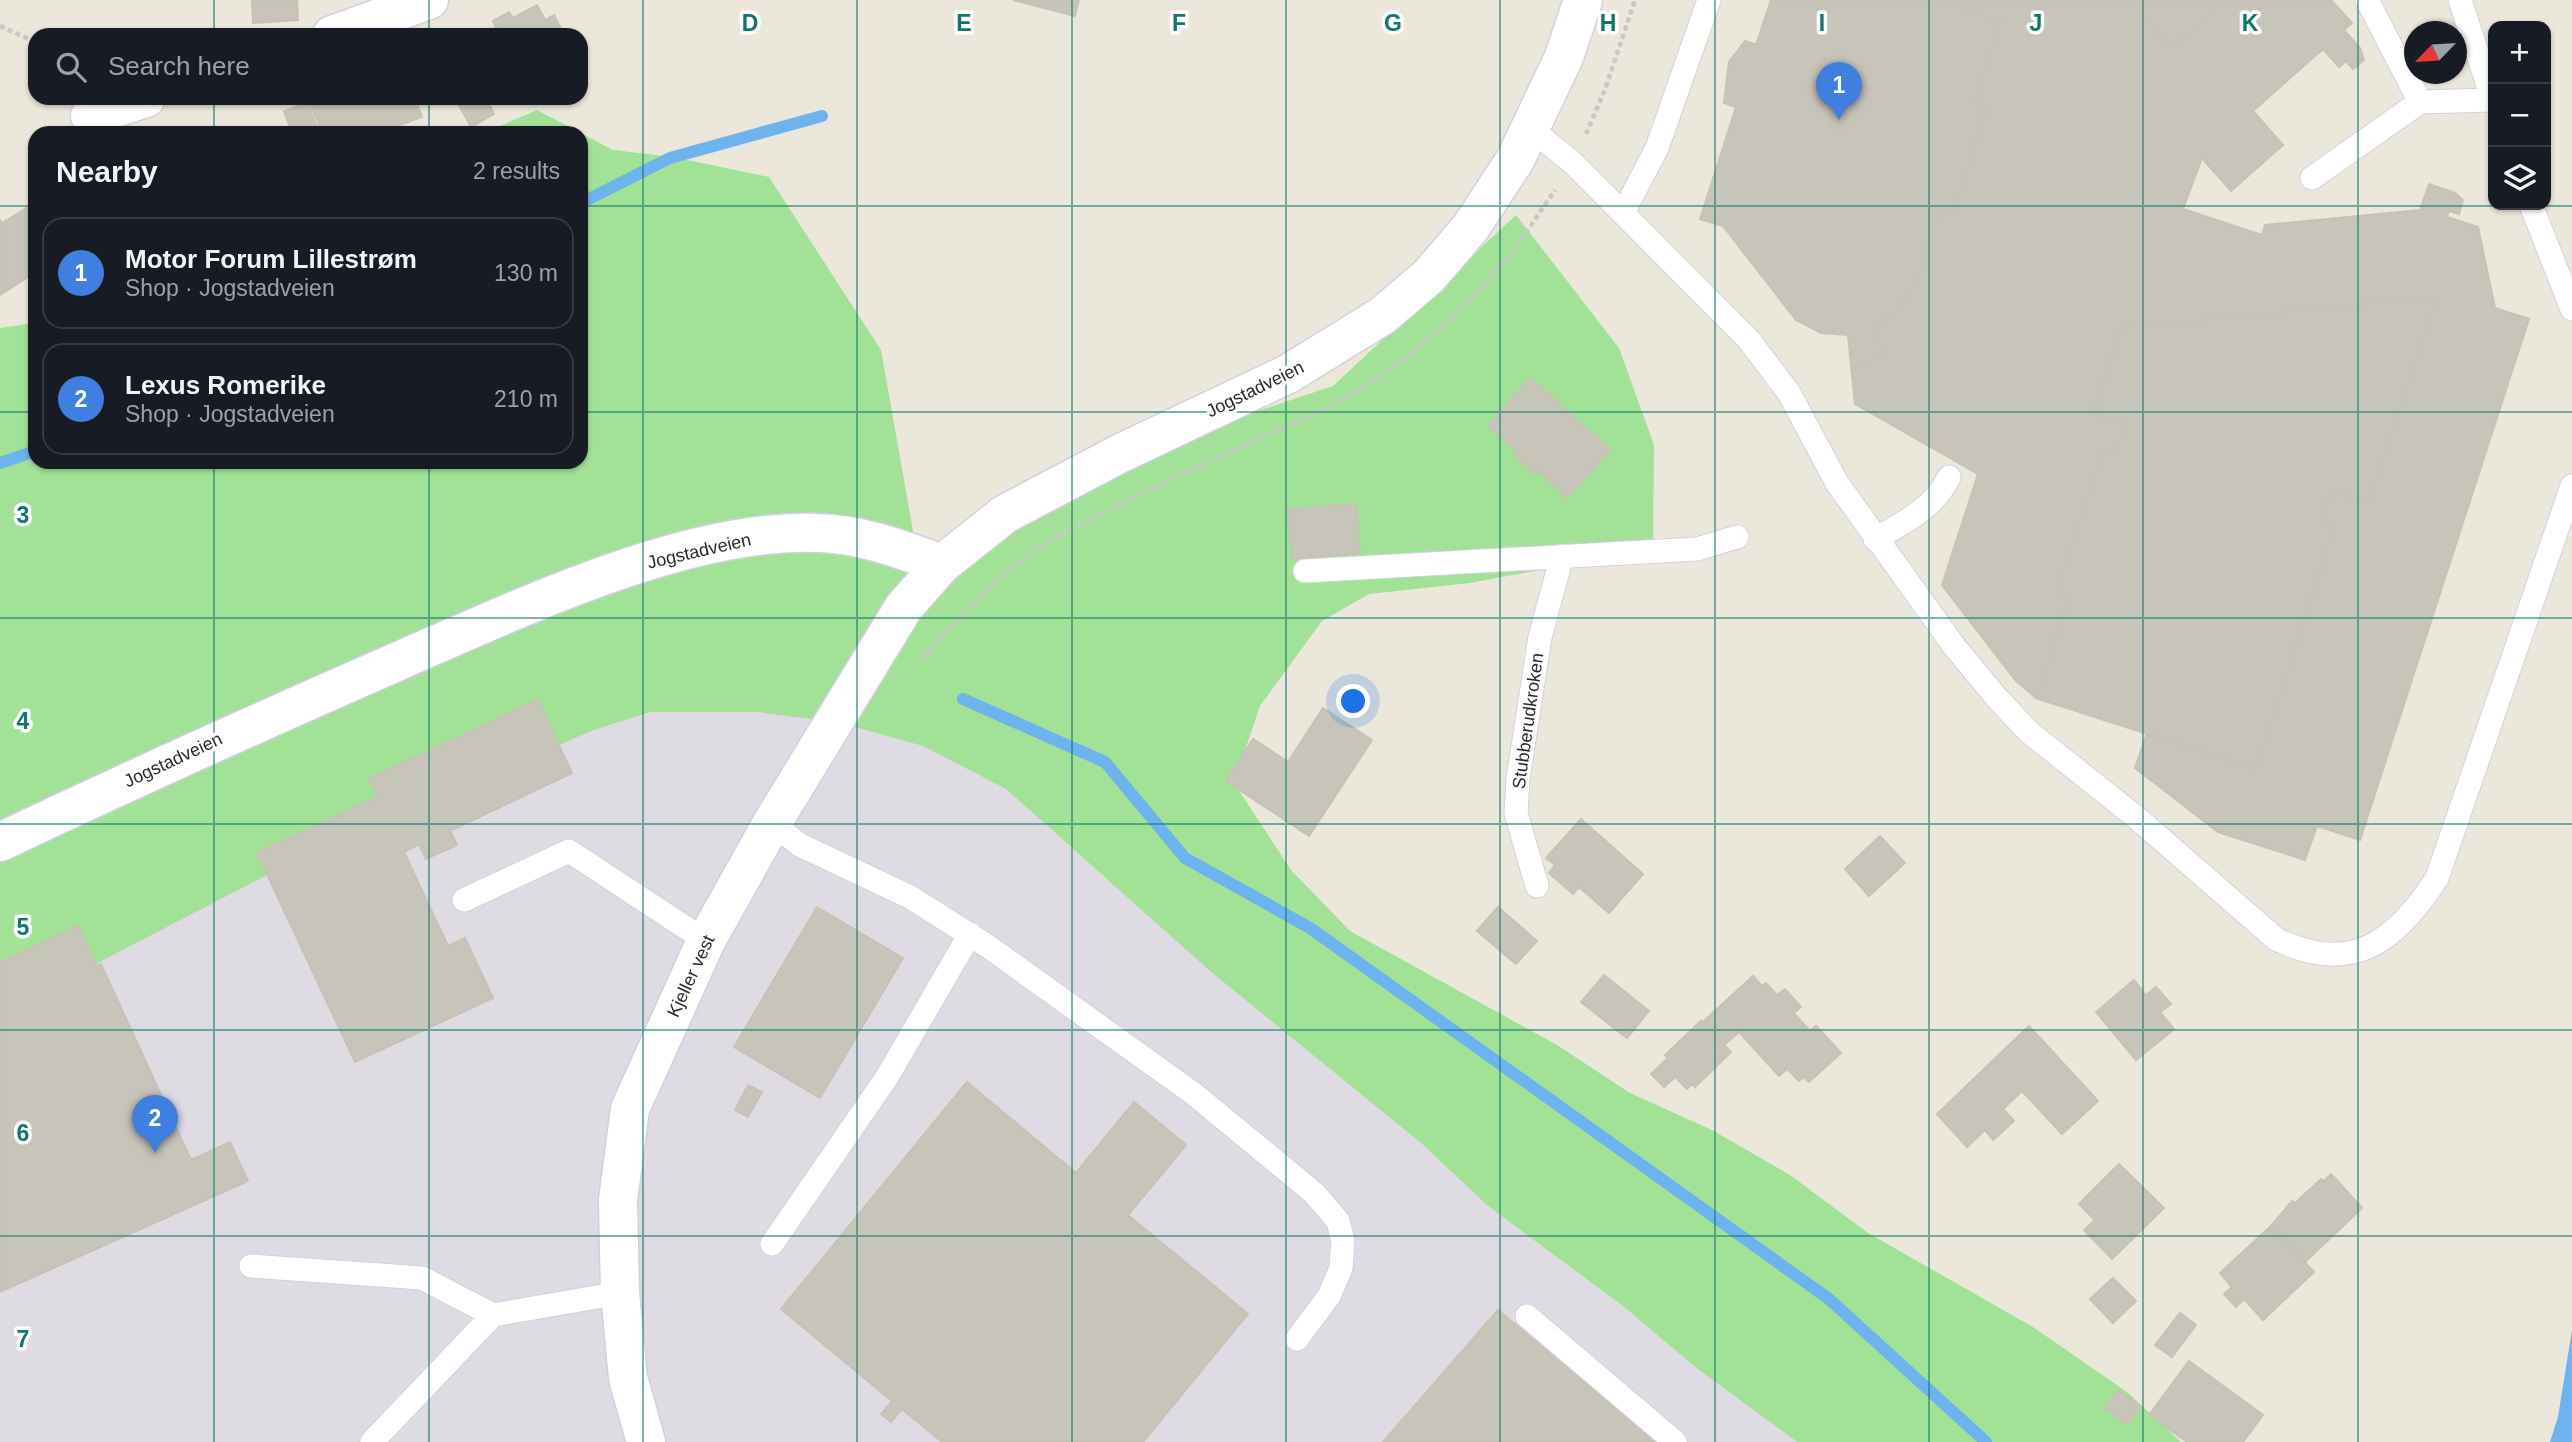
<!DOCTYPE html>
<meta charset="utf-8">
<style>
body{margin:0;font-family:Helvetica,sans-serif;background:#20242c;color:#f1f3f6}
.controls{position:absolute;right:21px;top:21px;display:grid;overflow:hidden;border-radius:14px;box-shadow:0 2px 5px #0004}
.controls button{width:63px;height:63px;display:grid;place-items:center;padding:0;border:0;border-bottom:2px solid #363941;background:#171b24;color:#f1f3f6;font:35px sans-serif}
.compass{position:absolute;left:2404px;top:21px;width:63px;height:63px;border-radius:50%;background:#171b24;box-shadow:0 2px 5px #0004;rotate:245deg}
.you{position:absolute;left:1354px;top:702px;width:24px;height:24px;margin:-18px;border:5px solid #fff;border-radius:50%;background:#1a73e8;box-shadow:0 0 0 10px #1a73e833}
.badge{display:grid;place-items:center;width:46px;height:46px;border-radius:50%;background:#d93025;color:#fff;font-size:23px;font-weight:700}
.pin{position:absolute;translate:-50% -58px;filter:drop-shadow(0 2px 4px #0008)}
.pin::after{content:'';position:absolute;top:37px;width:24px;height:21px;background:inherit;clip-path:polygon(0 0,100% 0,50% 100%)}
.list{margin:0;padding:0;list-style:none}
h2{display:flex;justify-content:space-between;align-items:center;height:91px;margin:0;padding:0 28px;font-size:30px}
h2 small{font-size:23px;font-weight:400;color:#9ea1a6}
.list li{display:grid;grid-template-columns:46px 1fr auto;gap:21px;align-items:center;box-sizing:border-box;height:112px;margin:0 14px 14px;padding:0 14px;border:2px solid #363941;border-radius:21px}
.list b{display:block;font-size:26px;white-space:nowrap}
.list p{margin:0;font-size:23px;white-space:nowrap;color:#9ea1a6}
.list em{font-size:23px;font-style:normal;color:#9ea1a6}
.icon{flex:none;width:38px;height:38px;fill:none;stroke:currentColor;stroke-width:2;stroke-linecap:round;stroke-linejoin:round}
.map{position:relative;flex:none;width:2572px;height:1442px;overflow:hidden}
.search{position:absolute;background:#171b24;box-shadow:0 2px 5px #0004;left:28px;top:28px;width:560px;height:77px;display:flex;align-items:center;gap:18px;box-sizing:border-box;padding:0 24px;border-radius:21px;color:#9ea1a6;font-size:26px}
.panel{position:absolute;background:#171b24;box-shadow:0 2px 5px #0004;left:28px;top:126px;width:560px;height:343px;border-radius:21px}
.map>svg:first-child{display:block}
.industrial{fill:#dfdbe3}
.green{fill:#a2e297}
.water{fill:#6db3ee}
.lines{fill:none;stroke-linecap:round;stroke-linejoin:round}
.stream{stroke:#6db3ee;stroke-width:12}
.building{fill:#c7c5b9;stroke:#c6c3b4;stroke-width:2}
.service-casing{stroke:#d0d0e2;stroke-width:25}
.minor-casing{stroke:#d0d0e2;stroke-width:41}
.path{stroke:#c7c7c7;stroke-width:4.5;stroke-dasharray:5 3.5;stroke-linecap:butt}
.service{stroke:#fff;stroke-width:23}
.minor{stroke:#fff;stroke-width:38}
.grid{fill:none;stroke:#0f766e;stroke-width:2;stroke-opacity:0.55}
.labels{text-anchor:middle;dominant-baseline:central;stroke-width:7;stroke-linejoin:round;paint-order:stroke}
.street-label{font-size:18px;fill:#292929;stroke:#fff}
.grid-label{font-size:23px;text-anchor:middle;font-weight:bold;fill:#0f766e;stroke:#fff;stroke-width:7;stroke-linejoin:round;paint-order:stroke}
</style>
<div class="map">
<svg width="2572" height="1442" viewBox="0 0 2572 1442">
<rect width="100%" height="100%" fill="#ebe7da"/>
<path class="industrial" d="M651,712H757L840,723L923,746L1006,789L1070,847L1421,1143L1488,1206L1623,1306L1695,1367L1797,1442H0V1003L96,964L311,852L594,730Z"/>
<path class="green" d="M537,110L613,150L673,157L769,177L881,350L921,576L1198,431L1333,386L1516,215L1619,348L1654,445L1653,549L1470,583L1369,594L1322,621L1260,706L1234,783L1291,870L1350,931L1557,1045L1630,1093L1712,1130L1790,1175L1868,1233L2033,1327L2127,1392L2181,1442H1797L1695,1367L1623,1306L1488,1206L1421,1143L1210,971L1006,789L923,746L840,723L757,712H651L594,730L311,852L96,964L0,1003V328L35,323V462H581V133H484Z"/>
<path class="water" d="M2572,1330V1442H2550L2558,1417Z"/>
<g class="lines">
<path class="stream" d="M581,203L670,158L822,116
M0,463L35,451
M963,699L1105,762L1185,858L1310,928L1829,1299L1986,1442"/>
</g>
<path class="building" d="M252,0H297L298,20L253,23Z
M1013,0H1079L1075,16Z
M1771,0H1934L2001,22L1975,102L1983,107L1985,113L1952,215L1942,212L1940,220L1937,219L1914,288H1911L1899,309L1873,330L1885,357L1851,366L1848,335L1821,333L1796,320L1723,226L1700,219L1736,107L1724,103L1729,62L1745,41L1756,45Z
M1934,0H2129L2173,48L2226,0H2331L2352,23L2344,30L2360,48L2364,60L2353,69L2346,61L2339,67L2323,49L2253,111L2283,145L2231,191L2202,158L2183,209L2262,235L2265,225L2420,210L2429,184L2455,193L2463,200L2459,214L2449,211L2447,217L2478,227L2495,308L2529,319L2360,840L2317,826L2305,860L2218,832L2135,768L2147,733L2256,769L2335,524L2321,520L2331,491L2369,503L2436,297L2121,328L2093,414L2125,424L2115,455L2103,450L2057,591L2070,595L2036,698L2016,681L1942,585L1978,474L1855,404L1851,366L1885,357L1873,330L1899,309L1911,288H1914L1937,219L1940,220L1942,212L1952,215L1985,113L1983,107L1975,102L2001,22Z
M2129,0H2226L2173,48Z
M537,5L545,20L554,15L564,35H482L496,27L493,21L509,12L513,18Z
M133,31L154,35H132Z
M320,98H415L422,117L378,133H322L310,102Z
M455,98H486L494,114L471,127Z
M308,103L319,133H292L284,111Z
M28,207L35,217V281L31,275L0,295V220L2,223Z
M2436,297L2369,503L2331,491L2321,520L2335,524L2256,769L2036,698L2070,595L2057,591L2103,450L2115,455L2125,424L2093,414L2121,328Z
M1531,378L1610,450L1567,498L1538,471L1535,474L1514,455L1517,452L1488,426Z
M1356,504L1360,553L1292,559L1287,510Z
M538,700L572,773L450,831L457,845L426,859L419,844L404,852L448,946L465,938L493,998L355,1062L257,853L378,797L369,779Z
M1323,708L1372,740L1309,836L1226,781L1253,739L1288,762Z
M1581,819L1643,874L1609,913L1579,887L1573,894L1549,873L1555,865L1546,858Z
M1880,836L1905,863L1869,896L1845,869Z
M817,907L903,958L820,1098L734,1047Z
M1498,907L1537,941L1516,964L1477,931Z
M78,926L97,966L101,964L191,1160L230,1142L248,1181L0,1292V963Z
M1604,975L1649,1011L1627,1038L1581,1002Z
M1753,976L1762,986L1766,983L1777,995L1785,989L1801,1007L1794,1013L1810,1031L1816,1026L1841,1053L1809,1082L1803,1077L1799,1081L1787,1069L1779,1076L1739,1032L1725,1044L1704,1021Z
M2134,980L2146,995L2156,987L2171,1004L2160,1012L2174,1029L2136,1060L2096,1012Z
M1701,1021L1731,1052L1695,1087L1692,1084L1687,1089L1675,1077L1664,1087L1651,1074L1668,1058L1665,1055Z
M2029,1026L2098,1101L2062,1134L2022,1091L2003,1109L2014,1121L1993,1140L1985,1130L1967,1147L1937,1114Z
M967,1082L1076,1173L1134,1102L1186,1145L1128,1215L1248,1314L1143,1442H942L902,1409L891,1422L881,1414L892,1401L781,1309Z
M748,1085L762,1092L748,1117L735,1110Z
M2119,1164L2164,1208L2112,1259L2084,1230L2095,1220L2079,1204Z
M2331,1174L2362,1208L2305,1262L2271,1226L2292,1201L2295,1203L2321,1179L2324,1181Z
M2271,1226L2314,1272L2263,1320L2244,1299L2236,1307L2224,1294L2232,1287L2220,1273Z
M2113,1278L2136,1301L2113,1323L2090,1299Z
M1498,1310L1655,1442H1383Z
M2180,1313L2196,1325L2172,1357L2155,1345Z
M2189,1361L2263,1415L2243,1442H2187L2149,1415Z
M2119,1390L2141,1407L2127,1425L2105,1408Z"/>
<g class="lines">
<g class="service-casing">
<path id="service" d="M2367,0L2420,102L2493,100
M2460,0L2493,101
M1530,128L1573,163L1749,340L1789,393L1837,483L1954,646L1997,698L2029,732L2137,818L2276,939C2351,976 2396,942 2437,878L2572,486
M2312,178L2420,102
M2531,205L2572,309
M1623,213L1657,148L1709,0
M1875,539C1905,522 1934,508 1949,477
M1305,571L1697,549L1737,537
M772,823L800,845L910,897L986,945L1194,1094L1314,1193L1338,1221L1343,1241L1341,1268L1329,1296L1297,1339
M1537,886L1516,813L1518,779L1540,637L1562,556
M464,900L569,851L706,941
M772,1244L887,1077L970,934
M251,1266L422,1278L493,1315
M1527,1316L1675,1442
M372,1442L493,1315L620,1293"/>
</g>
<g class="minor-casing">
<path id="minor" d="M332,35L429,0
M90,116L146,98
M0,842C133,779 266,719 401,660C518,609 690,527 819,533C861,534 903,550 942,564
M646,1442L628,1378L620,1293L618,1200L630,1109L706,941L772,823L904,607L942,564L1005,514L1121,453L1288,374L1382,316L1429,276L1471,227L1515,160L1564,57L1583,0"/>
</g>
<path class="path" d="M0,26L35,42
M1586,134L1606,87L1635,0
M923,658L989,587L1039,547L1179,475L1320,412L1378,379L1424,343L1469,301L1511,255L1555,190"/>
<use href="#service" class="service"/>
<use href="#minor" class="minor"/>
</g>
<path class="grid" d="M214,0V35M429,0V35M643,0V1442M857,0V1442M1072,0V1442M1286,0V1442M1500,0V1442M1715,0V1442M1929,0V1442M2143,0V1442M2358,0V1442M214,98V133M429,98V133M0,206H35M581,206H2572M0,412H35M581,412H2572M214,462V1442M429,462V1442M0,618H2572M0,824H2572M0,1030H2572M0,1236H2572"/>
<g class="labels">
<g class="street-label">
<text transform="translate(1255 389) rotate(-26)">Jogstadveien</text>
<text transform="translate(699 551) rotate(-13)">Jogstadveien</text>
<text transform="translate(1528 721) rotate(-82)">Stubberudkroken</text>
<text transform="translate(173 760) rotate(-25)">Jogstadveien</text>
<text transform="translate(691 976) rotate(-65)">Kjeller vest</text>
</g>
</g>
<g class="grid-label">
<text x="750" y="31">D</text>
<text x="964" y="31">E</text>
<text x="1179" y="31">F</text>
<text x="1393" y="31">G</text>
<text x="1608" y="31">H</text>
<text x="1822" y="31">I</text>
<text x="2036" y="31">J</text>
<text x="2250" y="31">K</text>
<text x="23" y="523">3</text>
<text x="23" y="729">4</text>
<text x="23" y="935">5</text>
<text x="23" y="1141">6</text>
<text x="23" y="1347">7</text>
</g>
</svg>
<div class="controls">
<button>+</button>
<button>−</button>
<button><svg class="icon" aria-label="layers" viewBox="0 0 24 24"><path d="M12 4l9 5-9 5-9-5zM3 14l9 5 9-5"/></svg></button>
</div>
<svg class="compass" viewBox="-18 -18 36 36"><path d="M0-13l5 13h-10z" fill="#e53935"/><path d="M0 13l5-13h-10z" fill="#9ea1a6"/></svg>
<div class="you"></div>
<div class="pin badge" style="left:1839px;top:120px;background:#3f7fe0">1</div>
<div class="pin badge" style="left:155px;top:1153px;background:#3f7fe0">2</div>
<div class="search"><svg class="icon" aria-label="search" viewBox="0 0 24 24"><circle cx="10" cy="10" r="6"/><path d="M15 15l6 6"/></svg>Search here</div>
<section class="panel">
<h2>Nearby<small>2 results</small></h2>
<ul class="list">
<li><span class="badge" style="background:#3f7fe0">1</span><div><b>Motor Forum Lillestrøm</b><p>Shop · Jogstadveien</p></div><em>130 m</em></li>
<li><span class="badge" style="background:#3f7fe0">2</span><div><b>Lexus Romerike</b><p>Shop · Jogstadveien</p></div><em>210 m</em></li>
</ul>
</section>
</div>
